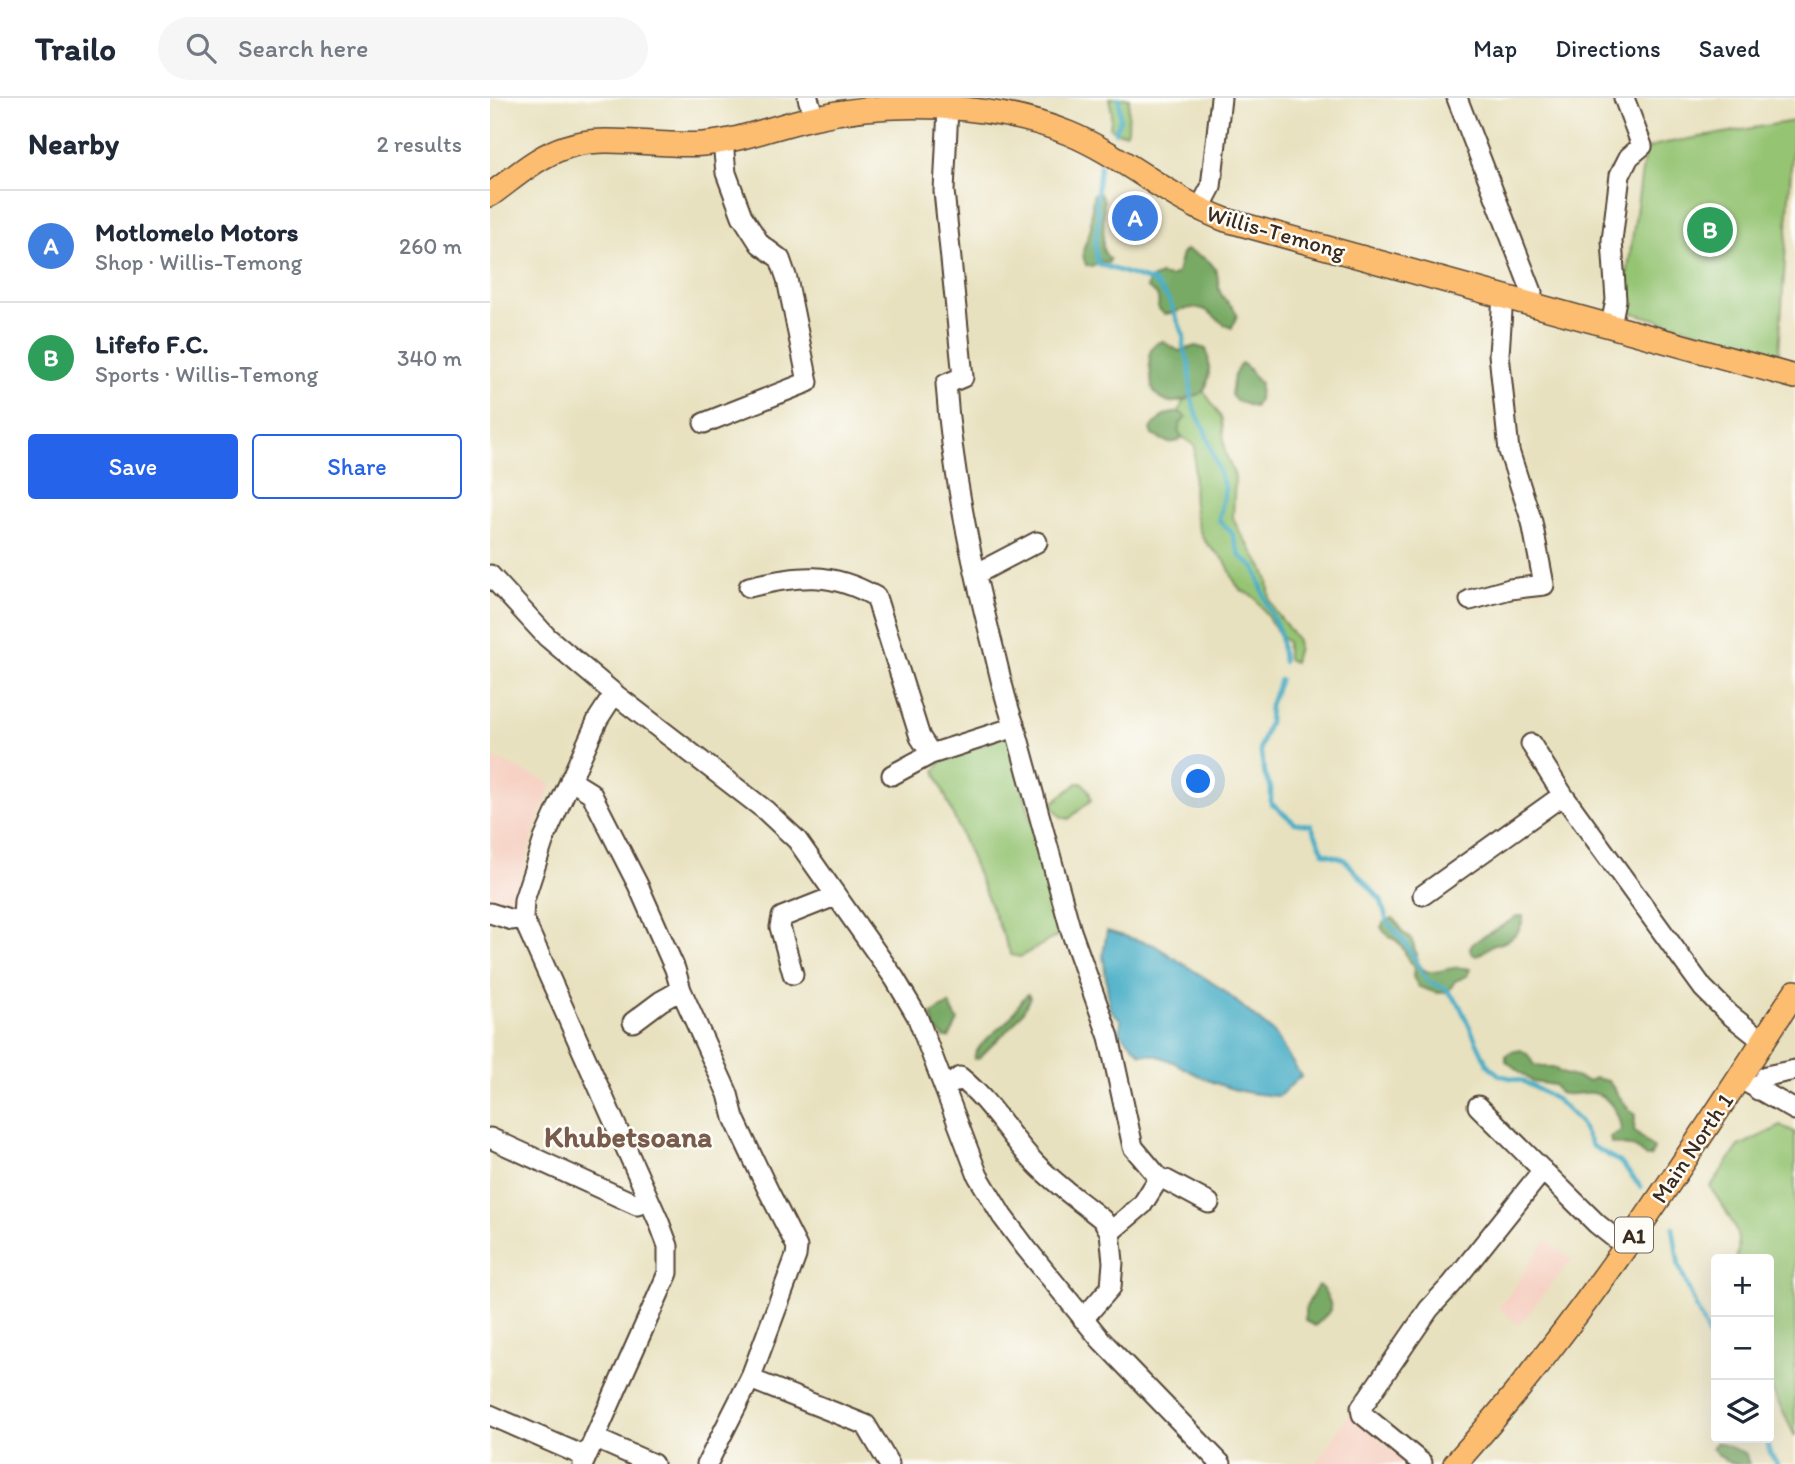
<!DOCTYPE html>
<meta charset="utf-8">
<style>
body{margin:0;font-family:Itim,sans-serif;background:#f6f6f7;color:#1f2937}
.controls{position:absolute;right:21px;bottom:21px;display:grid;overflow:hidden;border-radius:7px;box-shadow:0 7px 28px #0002}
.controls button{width:63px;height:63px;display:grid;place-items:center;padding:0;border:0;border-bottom:2px solid #e0e1e3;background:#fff;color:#1f2937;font:35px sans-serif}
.you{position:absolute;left:709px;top:684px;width:24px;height:24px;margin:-18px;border:5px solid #fff;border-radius:50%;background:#1a73e8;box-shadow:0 0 0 10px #1a73e833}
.badge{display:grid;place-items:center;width:46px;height:46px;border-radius:50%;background:#2563eb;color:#fff;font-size:23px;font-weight:700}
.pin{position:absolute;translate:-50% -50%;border:4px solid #fff;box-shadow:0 2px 7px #0006}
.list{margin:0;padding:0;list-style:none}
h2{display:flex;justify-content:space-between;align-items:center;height:91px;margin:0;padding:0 28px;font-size:30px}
h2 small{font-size:23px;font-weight:400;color:#747a83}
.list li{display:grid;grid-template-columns:46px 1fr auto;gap:21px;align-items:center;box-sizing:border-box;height:112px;padding:0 28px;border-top:2px solid #e0e1e3}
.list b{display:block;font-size:26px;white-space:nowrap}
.list p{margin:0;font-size:23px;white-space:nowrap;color:#747a83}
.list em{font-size:23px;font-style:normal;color:#747a83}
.actions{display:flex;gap:14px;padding:21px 28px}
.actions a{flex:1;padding:16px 0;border:2px solid #2563eb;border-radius:7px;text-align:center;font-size:24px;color:#2563eb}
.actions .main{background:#2563eb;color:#fff}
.icon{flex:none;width:38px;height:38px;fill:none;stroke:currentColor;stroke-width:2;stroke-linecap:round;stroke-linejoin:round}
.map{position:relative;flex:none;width:1305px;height:1366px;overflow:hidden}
header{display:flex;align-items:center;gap:42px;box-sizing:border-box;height:98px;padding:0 35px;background:#fff;border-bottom:2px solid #e0e1e3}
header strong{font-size:33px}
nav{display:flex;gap:38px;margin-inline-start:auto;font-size:24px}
.search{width:490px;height:63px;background:#f6f6f7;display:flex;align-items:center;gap:18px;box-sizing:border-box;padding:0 24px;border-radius:38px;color:#747a83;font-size:26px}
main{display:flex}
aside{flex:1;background:#fff}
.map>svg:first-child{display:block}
.built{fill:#f6d2c4}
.green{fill:#95c473;stroke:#687748;stroke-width:2}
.forest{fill:#78aa65;stroke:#5a6a42;stroke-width:2}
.water{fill:#46adc6;stroke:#406c72;stroke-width:2}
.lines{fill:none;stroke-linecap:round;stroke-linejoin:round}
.stream{stroke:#46adc6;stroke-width:4.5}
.minor-casing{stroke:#554536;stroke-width:23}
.major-casing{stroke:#554536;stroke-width:26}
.minor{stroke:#fff;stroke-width:19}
.major{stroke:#fcbd6f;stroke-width:23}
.labels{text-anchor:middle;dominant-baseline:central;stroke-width:5;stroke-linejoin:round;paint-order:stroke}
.shield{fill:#fdfcf7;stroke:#75695f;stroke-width:2}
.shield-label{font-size:21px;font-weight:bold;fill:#3b2a1e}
.street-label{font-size:23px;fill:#3b2a1e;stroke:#fdfcf7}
.district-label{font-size:30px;font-weight:bold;fill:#785b4b;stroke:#fdfcf7}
</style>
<header>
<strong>Trailo</strong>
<div class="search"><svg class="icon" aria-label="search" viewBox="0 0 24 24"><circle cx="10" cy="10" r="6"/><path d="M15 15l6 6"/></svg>Search here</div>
<nav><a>Map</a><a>Directions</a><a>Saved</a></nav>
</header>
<main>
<aside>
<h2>Nearby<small>2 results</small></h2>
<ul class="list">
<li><span class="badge" style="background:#3f7fe0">A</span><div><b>Motlomelo Motors</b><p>Shop · Willis-Temong</p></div><em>260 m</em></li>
<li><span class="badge" style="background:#2e9e5b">B</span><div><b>Lifefo F.C.</b><p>Sports · Willis-Temong</p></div><em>340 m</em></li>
</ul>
<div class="actions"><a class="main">Save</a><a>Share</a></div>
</aside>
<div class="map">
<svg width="1305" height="1366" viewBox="0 0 1305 1366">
<rect width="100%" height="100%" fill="#fdfcf7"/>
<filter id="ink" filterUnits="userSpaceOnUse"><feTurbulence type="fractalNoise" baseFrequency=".0143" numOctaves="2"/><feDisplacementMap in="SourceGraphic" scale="14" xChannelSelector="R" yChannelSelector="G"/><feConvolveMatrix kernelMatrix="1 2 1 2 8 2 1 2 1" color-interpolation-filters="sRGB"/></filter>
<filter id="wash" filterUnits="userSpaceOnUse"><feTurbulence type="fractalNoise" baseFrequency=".00686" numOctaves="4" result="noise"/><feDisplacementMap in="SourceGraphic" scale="28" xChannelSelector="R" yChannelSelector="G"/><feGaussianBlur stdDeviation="1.57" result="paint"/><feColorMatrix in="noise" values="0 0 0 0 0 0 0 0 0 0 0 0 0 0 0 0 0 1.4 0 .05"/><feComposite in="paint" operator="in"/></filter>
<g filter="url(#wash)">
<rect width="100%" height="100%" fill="#e8e1bf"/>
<path class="built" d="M0,658L62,686L45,731L21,812L0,805Z
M1056,1143L1082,1161L1029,1227L1009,1210Z
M860,1315L867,1320L919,1366H826Z"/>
<path class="green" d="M619,0H639L638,32L635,35L625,34L620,29L622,15Z
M1304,23L1289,255L1132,212L1155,52L1170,46Z
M714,293L732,321L735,354L745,379L743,419L747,429L773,470L778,482L780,502L785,513L806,540L808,549L804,564L797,561V544C782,531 777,515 765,500C761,495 756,496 751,492C742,485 741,472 735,463C729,455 718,450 713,440C698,412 705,378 705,348L687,335L690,326L696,319L689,314L693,303Z
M518,636L572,835L530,859L521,857L445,673L451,664Z
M587,685H593L599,693L601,702L579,721L571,719L562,707C569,697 579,694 587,685Z
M1291,1028L1305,1034V1338L1279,1286V1161H1246C1256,1135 1233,1110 1220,1089L1249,1048Z"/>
<path class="forest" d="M609,94L614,102L613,148L614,154L620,162L618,165L611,163L602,169L596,167C588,149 599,144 601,128C601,118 602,108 603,98L604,95Z
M696,152C712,159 724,161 728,180C728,185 728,191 731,196C736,206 743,205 747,217L742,230C728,226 722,211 708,210C700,208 685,215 674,216L668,210C670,198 667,196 657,190L659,182L670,177L680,179L687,175L692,156Z
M672,243L689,253L706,248L716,251C720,262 721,285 713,293C709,298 704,297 699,299C689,304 678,308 669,299C662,294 662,287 661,279C660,265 654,249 672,243Z
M751,265C760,269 762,278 770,285L769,302L764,309L746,303L741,297L744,277Z
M689,314L696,319L690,326L688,334L692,339L688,343L679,345L662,337L660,331L674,317Z
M1027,818H1033C1033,830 1024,840 1012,845C1006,847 1006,844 1001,848C995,852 993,855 986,858L981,855L980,849C988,838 1014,829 1027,818Z
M903,820C909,824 908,828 912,834C915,836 919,838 921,841C927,851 925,872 940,874C954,875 960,866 980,871L977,878L965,883L958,894L947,895L929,889L923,879L924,869C917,862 915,851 908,844C902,839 895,837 891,829L894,824Z
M538,896L540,899C530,926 508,939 489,960L484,961C487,944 510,932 521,919C527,911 529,903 538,896Z
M459,906L468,923L459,940H455L444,930L442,916Z
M1031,952L1038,957L1044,967L1052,969H1063L1071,975L1098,983L1105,980L1118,983C1128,994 1134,1009 1145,1017L1144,1033L1164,1051L1160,1059H1156L1144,1049L1121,1045L1120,1039L1131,1033C1130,1017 1120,998 1103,995C1091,993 1084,999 1069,995L1064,987L1043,984L1016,963V957L1021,954Z
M828,1187C835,1191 841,1204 841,1212L825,1228L815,1222V1211Z
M1227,1344L1255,1355L1259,1366C1238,1366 1236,1365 1222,1350Z"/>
<path class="water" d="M617,833L664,847L729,889L784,935L811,978L789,998C761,996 742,993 716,981C693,972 676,955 651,956L630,934L631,922L620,911L613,857Z"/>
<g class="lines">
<path class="stream" d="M625,34L630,21L629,0
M610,67L606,106L609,118L605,148L608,166L664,184L679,202L694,238L693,248L699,265L701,296L705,313L714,330L735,391L729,422L742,435L750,458L765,470L778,509L790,535L793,564
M790,581L780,607L779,624L770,650L775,678L781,690V705L805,725L821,727L834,755L854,761L891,802L897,823L916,846L937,883L955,890L969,906L997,966L1009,977L1033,983L1067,1002L1089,1023L1102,1048L1130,1064L1151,1089
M1183,1130L1189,1168L1221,1244L1226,1253
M1275,1340L1280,1355L1287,1366"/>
</g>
</g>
<g filter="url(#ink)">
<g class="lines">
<g class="minor-casing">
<path id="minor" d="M318,0L324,19
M967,0L1042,194L1040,205
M458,10L454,93L473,279L456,286C462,372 480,457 501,541C509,571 514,601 525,629L581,833L619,939L643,1049L669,1080L652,1107L620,1134L623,1164L621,1189L593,1221
M709,112L721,89L731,0
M1121,227L1126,202L1122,143L1130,77L1139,59L1152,48L1134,0
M214,325L318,284L297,181L290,161L270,146L252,118L236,75L233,44
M486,476L547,444
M0,477L57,539L126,597L275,712L307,742L405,881L427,918L488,1078L512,1118L536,1150L611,1242L731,1366
M259,489C308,477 341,473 386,499L430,639L441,656
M980,502L1020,491L1054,487L1042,424L1019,353L1009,256L1013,198
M1041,646L1073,697L1213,890L1239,916L1273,943
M402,677L441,656L525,629
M80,682L101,695L148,787L185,871L191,892L238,996L244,1020L278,1092L307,1149L306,1158L260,1281L217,1366
M933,797L1073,697
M0,815L22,822L33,820
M303,876L290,829L292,819L345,798
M143,924L171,903L191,892
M1249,980L1305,1012
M455,991L470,979C502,1005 518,1037 546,1066C566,1087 591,1104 613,1122L620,1134
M1268,992L1276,978L1305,972
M988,1008L1107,1126L1136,1149
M0,1040L147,1107L159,1104
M669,1080L676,1082L719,1105
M260,1281L376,1327L399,1366
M0,1317L96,1359
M104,1340L163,1366
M932,1365L872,1316L871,1310L939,1211L962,1186L1053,1072
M93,1366L178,1175V1148L169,1124L33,820L34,802L54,741L108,621L119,604L126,597"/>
</g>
<g class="major-casing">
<path id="major" d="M0,97C24,80 47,58 76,49C114,35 171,50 213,46C250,43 286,28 322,20C400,1 503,5 578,35C634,58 679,101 736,122L1305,279
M965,1366C1095,1221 1199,1057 1305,894"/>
</g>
<use href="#minor" class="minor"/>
<use href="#major" class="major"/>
</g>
</g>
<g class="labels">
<rect class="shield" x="1125" y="1119.5" width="38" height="35" rx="5"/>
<g class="shield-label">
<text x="1144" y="1137">A1</text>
</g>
<g class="street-label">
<text transform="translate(786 134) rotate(16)">Willis-Temong</text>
<text transform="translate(1202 1050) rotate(-56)">Main North 1</text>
</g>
<g class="district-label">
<text x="138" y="1038">Khubetsoana</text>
</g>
</g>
</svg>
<div class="controls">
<button>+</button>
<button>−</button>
<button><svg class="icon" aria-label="layers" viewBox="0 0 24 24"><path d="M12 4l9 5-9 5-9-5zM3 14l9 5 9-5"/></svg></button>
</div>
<div class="you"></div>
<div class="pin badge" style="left:645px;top:120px;background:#3f7fe0">A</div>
<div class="pin badge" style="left:1220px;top:132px;background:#2e9e5b">B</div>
</div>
</main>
